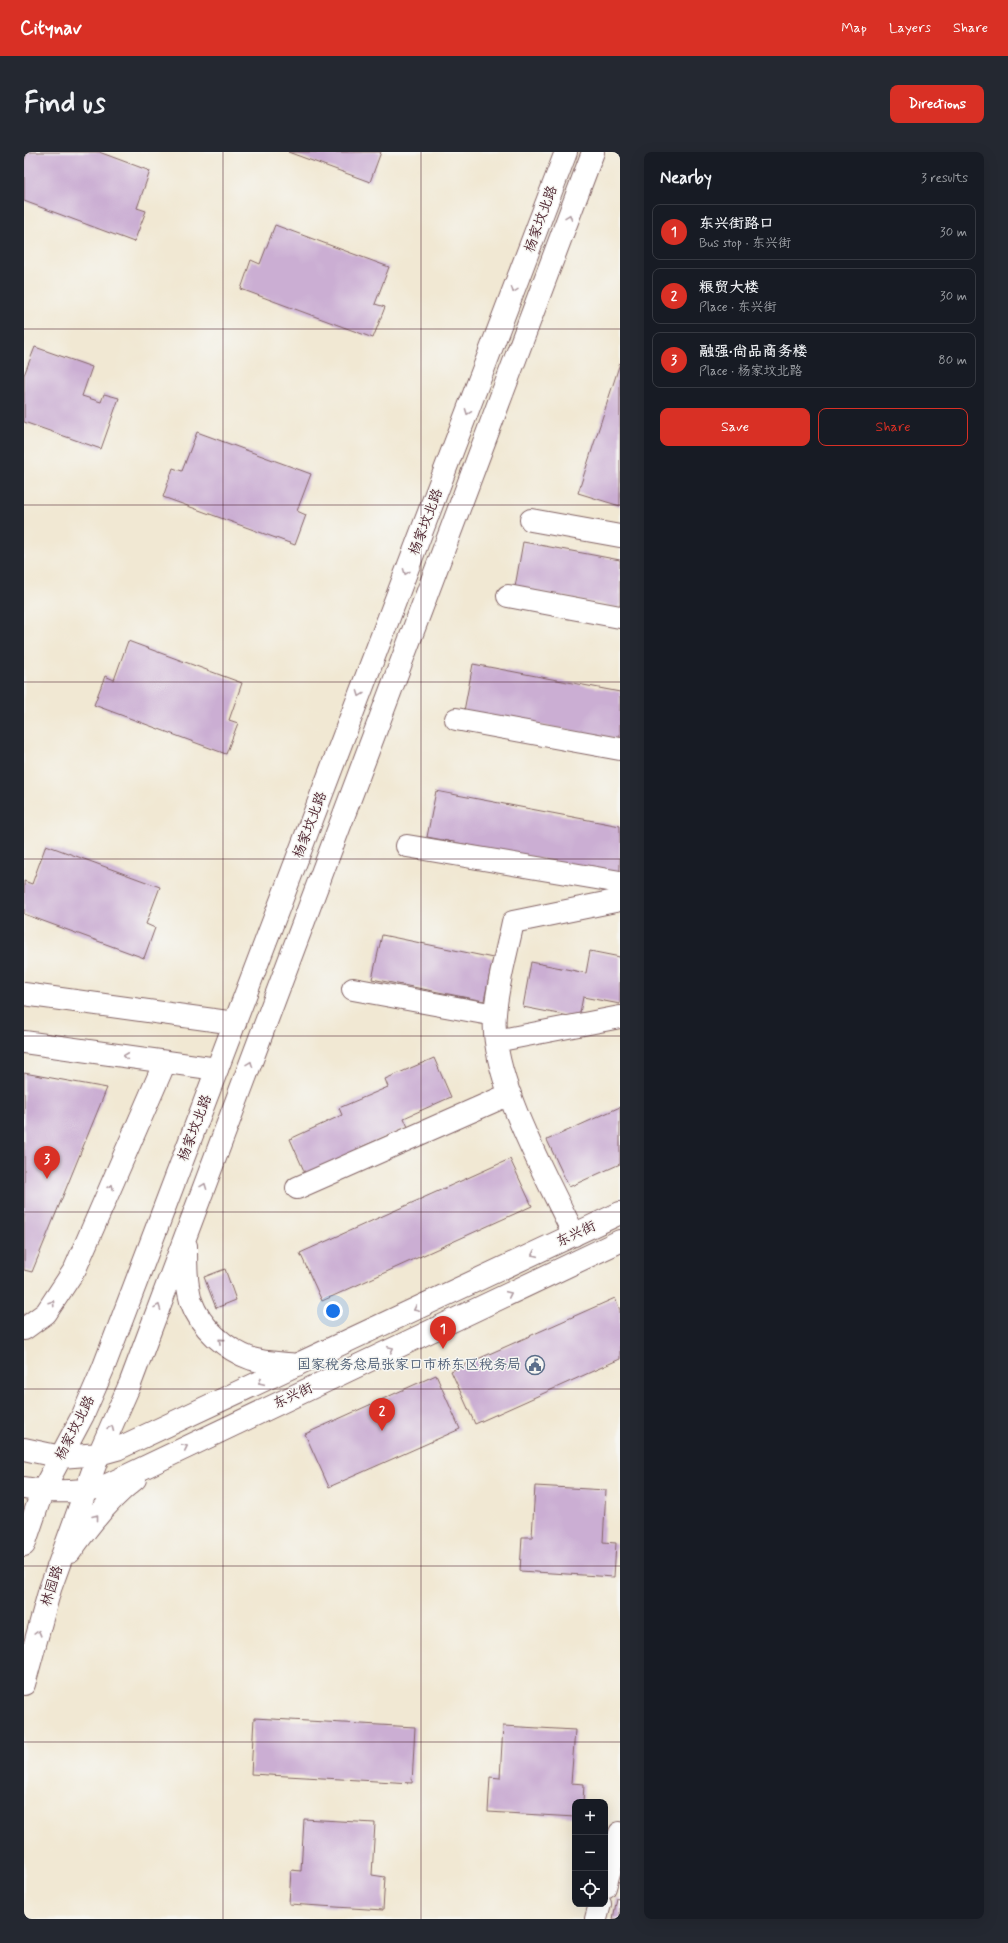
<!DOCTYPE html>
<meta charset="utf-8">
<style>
body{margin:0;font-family:Mynerve,"LXGW WenKai TC",sans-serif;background:#242831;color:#f1f3f6}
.controls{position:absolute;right:12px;bottom:12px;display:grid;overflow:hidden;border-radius:8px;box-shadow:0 4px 16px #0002}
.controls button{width:36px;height:36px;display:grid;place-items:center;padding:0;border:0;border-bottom:1px solid #363941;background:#171b24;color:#f1f3f6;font:20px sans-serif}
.you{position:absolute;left:309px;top:1159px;width:14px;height:14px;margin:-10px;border:3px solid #fff;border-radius:50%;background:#1a73e8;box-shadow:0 0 0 6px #1a73e833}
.badge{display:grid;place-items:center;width:26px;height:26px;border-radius:50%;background:#d93025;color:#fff;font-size:13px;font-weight:700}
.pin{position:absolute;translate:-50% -33px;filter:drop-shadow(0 1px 2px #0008)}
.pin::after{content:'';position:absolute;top:21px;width:14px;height:12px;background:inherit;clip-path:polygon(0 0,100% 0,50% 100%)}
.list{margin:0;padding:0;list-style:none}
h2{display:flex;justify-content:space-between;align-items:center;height:52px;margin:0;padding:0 16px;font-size:17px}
h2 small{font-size:13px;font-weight:400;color:#9ea1a6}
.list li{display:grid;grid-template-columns:26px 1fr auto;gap:12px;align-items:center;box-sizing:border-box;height:56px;margin:0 8px 8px;padding:0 8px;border:1px solid #363941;border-radius:8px}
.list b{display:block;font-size:15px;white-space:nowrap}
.list p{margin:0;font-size:13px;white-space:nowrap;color:#9ea1a6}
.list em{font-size:13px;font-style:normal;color:#9ea1a6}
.actions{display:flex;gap:8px;padding:12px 16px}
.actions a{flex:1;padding:9px 0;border:1px solid #d93025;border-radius:8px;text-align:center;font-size:14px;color:#d93025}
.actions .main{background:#d93025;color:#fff}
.icon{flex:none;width:22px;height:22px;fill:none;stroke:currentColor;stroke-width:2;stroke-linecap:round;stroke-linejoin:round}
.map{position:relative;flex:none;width:596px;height:1767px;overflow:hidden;border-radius:8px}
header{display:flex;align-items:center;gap:24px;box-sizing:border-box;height:56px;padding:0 20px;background:#d93025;color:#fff}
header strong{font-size:19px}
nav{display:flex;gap:22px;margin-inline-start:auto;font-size:14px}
.intro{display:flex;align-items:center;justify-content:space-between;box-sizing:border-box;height:96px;padding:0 24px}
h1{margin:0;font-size:28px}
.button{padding:10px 18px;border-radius:8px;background:#d93025;color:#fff;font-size:14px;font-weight:700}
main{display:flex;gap:24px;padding:0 24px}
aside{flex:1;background:#171b24;border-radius:8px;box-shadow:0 4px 16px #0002}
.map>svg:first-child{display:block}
.building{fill:#cbaed3}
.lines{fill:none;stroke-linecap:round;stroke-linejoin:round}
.street-casing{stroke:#846566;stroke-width:24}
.secondary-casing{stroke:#846566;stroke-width:24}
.street{stroke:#fff;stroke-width:22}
.secondary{stroke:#fff;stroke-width:22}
.oneway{stroke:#ae9aa0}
.grid{fill:none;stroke:#4a1f2b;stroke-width:1;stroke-opacity:0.55}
.labels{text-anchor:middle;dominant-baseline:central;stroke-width:3;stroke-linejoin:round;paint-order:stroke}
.street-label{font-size:14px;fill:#4a1f2b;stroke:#f6f6f2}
.service-label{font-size:14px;fill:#4e5e75;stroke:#f6f6f2;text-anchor:end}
</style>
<header>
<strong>Citynav</strong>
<nav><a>Map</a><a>Layers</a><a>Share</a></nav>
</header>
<div class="intro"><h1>Find us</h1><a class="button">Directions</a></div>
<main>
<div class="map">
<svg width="596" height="1767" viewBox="0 0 596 1767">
<rect width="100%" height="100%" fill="#f6f6f2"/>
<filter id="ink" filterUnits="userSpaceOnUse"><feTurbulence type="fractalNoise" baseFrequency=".025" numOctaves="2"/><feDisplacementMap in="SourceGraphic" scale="8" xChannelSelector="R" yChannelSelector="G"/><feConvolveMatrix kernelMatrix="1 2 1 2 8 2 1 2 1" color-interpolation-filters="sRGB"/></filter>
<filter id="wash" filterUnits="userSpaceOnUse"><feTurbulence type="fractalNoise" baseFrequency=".012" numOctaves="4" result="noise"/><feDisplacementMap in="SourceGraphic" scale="16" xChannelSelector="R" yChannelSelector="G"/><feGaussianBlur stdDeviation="0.9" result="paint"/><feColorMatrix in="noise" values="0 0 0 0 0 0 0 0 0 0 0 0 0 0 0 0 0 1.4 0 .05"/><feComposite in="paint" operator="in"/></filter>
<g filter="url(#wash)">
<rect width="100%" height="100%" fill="#f1e8d3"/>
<g id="blocks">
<path class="building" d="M3,0H75L126,19L113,56L122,59L110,90L0,49V9Z
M264,0H357L346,30Z
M251,73L365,115L351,152L361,155L349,186L217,137L227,108L236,112Z
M11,195L68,215L58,244L77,250L80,242L95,246L77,297L0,270V223Z
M596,211V354L554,341Z
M173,280L287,322L273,359L282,363L271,393L139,345L149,316L158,319Z
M499,390L596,408V456L491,435Z
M104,489L218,531L205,568L214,571L202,602L70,553L81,524L90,528Z
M449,512L596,540V588L440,559Z
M412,639L596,674V722L403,685Z
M22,693L136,735L122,772L131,776L120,806L0,762V729L8,732Z
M358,783L469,806L460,849L348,827Z
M566,799L596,805V852L559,845L555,866L499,855L507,810L562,821Z
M410,906L427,945L380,966L384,975L335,996L338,1004L284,1028L266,987L318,963L315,956L364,935L361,927Z
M0,921L83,936L8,1120L0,1118Z
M596,955V1012L545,1035L523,988Z
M486,1007L508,1054L298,1149L276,1101Z
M201,1117L212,1148L192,1156L180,1125Z
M591,1146L596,1158V1207L451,1272L427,1219Z
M412,1223L436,1277L305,1335L281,1282Z
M511,1334L582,1338L579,1390L592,1391L590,1425L496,1419L498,1385H508Z
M230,1566L391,1575L388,1631L227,1622Z
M479,1574L551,1578L547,1631L560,1632L559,1650H551V1665L464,1660L466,1625L476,1626Z
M280,1667L351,1671L348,1723L361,1725L359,1758L265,1752L267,1718L277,1719Z
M593,1746L596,1747V1767H589Z"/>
</g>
</g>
<g filter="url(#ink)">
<use href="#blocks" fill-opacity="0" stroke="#846566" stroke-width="1"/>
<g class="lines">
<g class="street-casing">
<path id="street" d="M507,368L596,384
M484,444L596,465
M432,567L596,597
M383,694L596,730
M329,837L471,863
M0,842L211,871
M472,889L596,865
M0,890L193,917
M273,1036L486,942
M550,1083C523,1025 465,925 471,862C473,833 483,799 489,770L596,748
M0,1177L22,1161L51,1117L141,910
M581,1735L596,1681
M572,1767L576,1752"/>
</g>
<g class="secondary-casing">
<path id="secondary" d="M162,1094C162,1112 162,1131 167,1149C176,1175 202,1198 228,1207C241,1211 258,1211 273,1213
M0,1297L37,1305L75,1302L93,1297L596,1061
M0,1336C26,1341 53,1340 79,1335L596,1089
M0,1393L18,1340L59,1263L79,1217L542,0
M46,1400C64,1374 85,1347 111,1327
M0,1532L26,1437L75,1302L106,1232L569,0"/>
</g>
<use href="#street" class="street"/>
<use href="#secondary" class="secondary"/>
</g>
<defs><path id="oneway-chevron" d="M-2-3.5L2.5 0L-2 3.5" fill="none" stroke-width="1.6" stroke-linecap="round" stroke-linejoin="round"/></defs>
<g class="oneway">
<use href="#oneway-chevron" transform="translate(545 65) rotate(-70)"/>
<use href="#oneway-chevron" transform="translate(490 138) rotate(111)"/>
<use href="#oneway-chevron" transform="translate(444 260) rotate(111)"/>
<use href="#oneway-chevron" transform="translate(382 420) rotate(111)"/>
<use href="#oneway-chevron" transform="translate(336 542) rotate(111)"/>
<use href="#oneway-chevron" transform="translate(102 904) rotate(-172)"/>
<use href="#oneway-chevron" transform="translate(226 912) rotate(-69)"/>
<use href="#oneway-chevron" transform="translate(180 1034) rotate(-69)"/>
<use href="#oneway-chevron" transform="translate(87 1035) rotate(-67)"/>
<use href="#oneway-chevron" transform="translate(510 1102) rotate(155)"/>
<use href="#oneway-chevron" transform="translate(485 1142) rotate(-25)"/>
<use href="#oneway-chevron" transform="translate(28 1151) rotate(-56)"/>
<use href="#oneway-chevron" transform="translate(134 1155) rotate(-69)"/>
<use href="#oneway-chevron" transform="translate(392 1157) rotate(155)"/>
<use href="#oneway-chevron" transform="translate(197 1189) rotate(-139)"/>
<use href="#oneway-chevron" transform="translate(367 1197) rotate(-25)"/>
<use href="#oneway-chevron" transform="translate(237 1230) rotate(155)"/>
<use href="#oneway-chevron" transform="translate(87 1276) rotate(-67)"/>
<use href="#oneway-chevron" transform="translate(161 1295) rotate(-25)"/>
<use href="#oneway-chevron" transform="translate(72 1365) rotate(-52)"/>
<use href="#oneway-chevron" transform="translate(14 1481) rotate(-75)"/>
</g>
</g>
<path class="grid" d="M199,0V1767M397,0V1767M0,177H596M0,353H596M0,530H596M0,707H596M0,884H596M0,1060H596M0,1237H596M0,1414H596M0,1590H596"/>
<defs>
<g id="civic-ring" transform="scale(1)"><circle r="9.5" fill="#f6f6f2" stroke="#5c6f8a" stroke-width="1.5"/><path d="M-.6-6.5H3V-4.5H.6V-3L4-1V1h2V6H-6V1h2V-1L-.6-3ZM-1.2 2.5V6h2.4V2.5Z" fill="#5c6f8a"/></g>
</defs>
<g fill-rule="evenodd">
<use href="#civic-ring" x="511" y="1213"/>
</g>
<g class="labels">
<g class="street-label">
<text transform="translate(517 67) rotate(-70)">杨家坟北路</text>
<text transform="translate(402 370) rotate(-69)">杨家坟北路</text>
<text transform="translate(286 673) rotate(-69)">杨家坟北路</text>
<text transform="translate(171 976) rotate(-69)">杨家坟北路</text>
<text transform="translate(552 1082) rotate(-25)">东兴街</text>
<text transform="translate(269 1244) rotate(-25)">东兴街</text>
<text transform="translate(51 1276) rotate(-63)">杨家坟北路</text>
<text transform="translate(28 1434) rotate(-72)">林园路</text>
</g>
<g class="service-label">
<text x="497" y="1213">国家税务总局张家口市桥东区税务局</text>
</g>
</g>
</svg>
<div class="controls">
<button>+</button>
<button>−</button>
<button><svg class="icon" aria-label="locate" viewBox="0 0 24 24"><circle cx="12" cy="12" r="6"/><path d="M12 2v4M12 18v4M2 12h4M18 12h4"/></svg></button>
</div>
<div class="you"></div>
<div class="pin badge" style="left:419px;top:1197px">1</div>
<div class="pin badge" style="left:358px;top:1279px">2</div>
<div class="pin badge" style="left:23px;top:1027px">3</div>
</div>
<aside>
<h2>Nearby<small>3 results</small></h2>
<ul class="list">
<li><span class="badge">1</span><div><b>东兴街路口</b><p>Bus stop · 东兴街</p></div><em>30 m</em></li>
<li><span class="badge">2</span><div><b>粮贸大楼</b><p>Place · 东兴街</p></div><em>30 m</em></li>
<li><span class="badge">3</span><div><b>融强·尚品商务楼</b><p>Place · 杨家坟北路</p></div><em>80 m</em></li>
</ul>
<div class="actions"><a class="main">Save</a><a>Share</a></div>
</aside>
</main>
